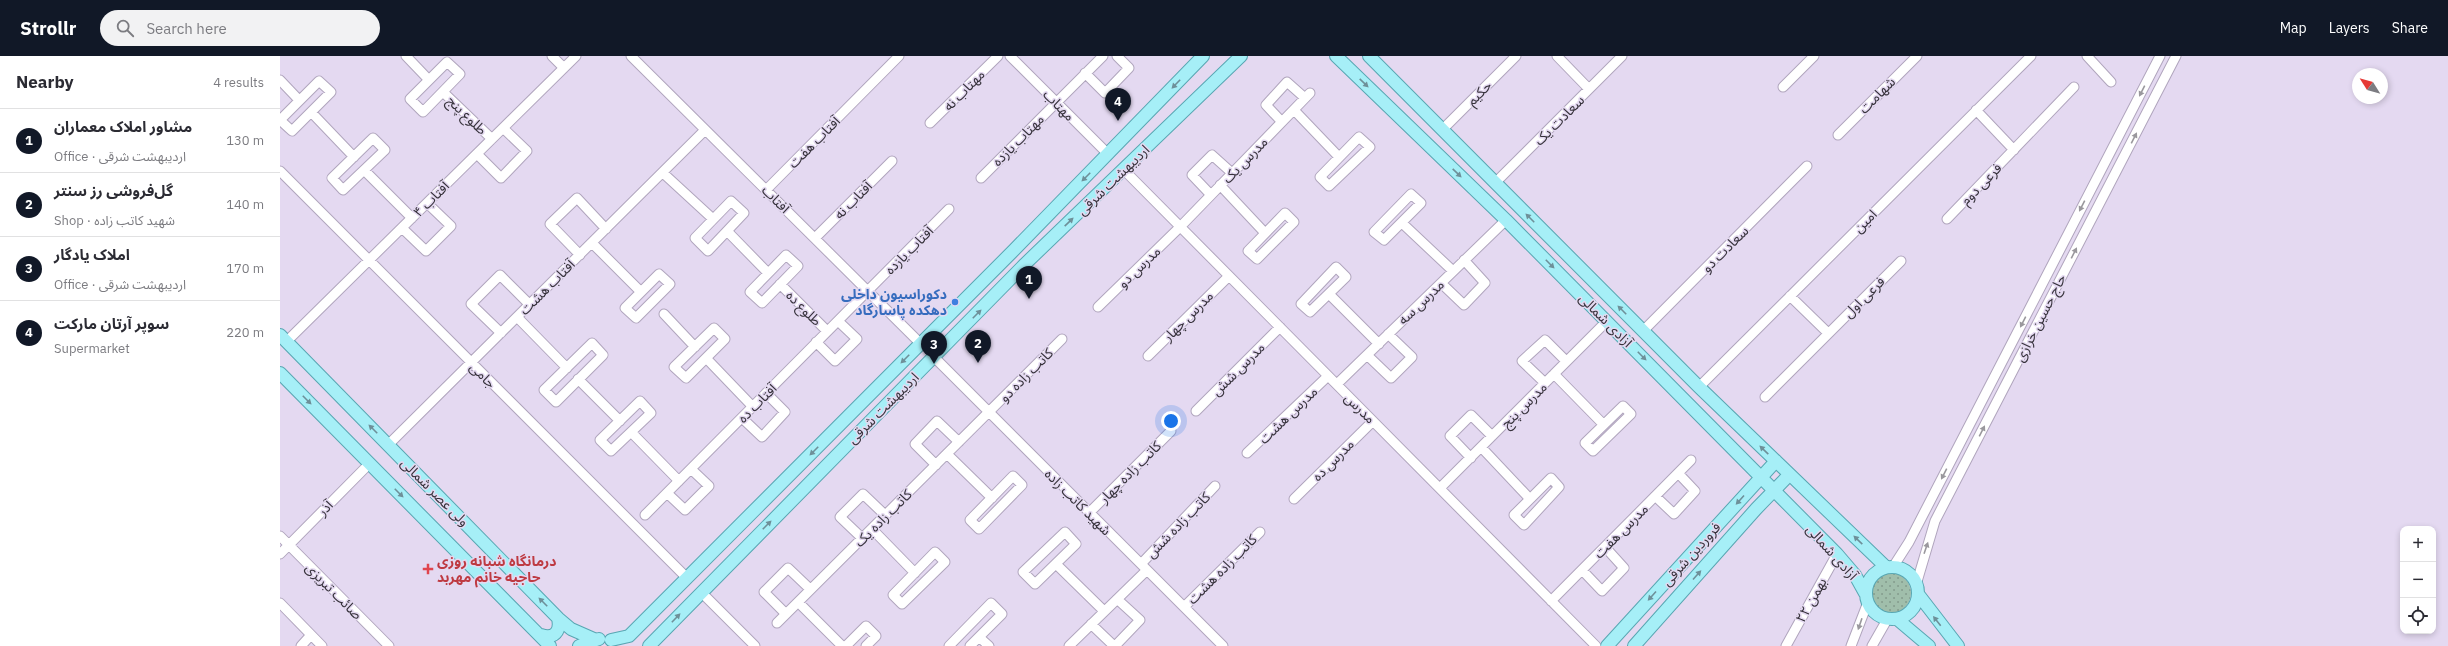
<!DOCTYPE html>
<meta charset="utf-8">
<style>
body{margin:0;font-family:"IBM Plex Sans","Noto Sans Arabic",sans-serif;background:#f2f2f3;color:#2b2b33}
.controls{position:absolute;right:12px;bottom:12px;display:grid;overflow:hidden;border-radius:8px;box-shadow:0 2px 6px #0003}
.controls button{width:36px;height:36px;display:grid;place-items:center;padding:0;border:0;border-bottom:1px solid #e1e1e2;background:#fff;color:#2b2b33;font:20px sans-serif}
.compass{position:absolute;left:2072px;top:12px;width:36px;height:36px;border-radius:50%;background:#fff;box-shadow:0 2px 6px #0003;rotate:307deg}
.you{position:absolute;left:891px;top:365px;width:14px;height:14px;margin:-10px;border:3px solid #fff;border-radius:50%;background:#1a73e8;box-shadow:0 0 0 6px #1a73e833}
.badge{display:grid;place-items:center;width:26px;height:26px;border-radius:50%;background:#111827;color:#fff;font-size:13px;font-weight:700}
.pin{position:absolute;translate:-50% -33px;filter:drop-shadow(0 1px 2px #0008)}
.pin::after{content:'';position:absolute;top:21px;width:14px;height:12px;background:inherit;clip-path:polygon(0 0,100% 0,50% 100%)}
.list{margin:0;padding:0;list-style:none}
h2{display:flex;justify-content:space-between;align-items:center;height:52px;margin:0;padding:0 16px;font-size:17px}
h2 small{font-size:13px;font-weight:400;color:#7c7c81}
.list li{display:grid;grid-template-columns:26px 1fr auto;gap:12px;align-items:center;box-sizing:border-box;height:64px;padding:0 16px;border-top:1px solid #e1e1e2}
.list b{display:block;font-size:15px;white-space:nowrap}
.list p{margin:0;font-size:13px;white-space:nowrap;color:#7c7c81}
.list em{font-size:13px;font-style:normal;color:#7c7c81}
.icon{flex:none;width:22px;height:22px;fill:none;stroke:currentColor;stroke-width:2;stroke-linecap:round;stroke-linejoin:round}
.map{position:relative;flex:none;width:2168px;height:590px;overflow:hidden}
header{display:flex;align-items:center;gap:24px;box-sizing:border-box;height:56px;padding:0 20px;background:#111827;color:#fff}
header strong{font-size:19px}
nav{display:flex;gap:22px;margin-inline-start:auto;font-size:14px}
.search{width:280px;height:36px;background:#f2f2f3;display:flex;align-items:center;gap:10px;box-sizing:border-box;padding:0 14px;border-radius:22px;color:#7c7c81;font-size:15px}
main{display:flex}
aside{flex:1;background:#fff}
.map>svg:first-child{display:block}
.grass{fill:url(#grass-dots)}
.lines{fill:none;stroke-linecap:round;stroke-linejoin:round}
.minor-casing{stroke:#b0a5bd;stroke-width:11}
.major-casing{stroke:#58a6b2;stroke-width:14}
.minor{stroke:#fff;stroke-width:9}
.major{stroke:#a6eff7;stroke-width:12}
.oneway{fill:#6e9099}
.oneway2{fill:#9a989d}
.shop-dot{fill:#3f7fe0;stroke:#e4d9f1;stroke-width:1.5}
.health-dot{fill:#e0444e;stroke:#e4d9f1;stroke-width:1.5}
.labels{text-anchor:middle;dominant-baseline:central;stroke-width:3;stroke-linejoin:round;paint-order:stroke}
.street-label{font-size:14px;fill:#36323b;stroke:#e4d9f1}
.shop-label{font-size:14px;font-weight:bold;fill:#366cbe;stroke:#e4d9f1;text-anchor:end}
.health-label{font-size:14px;font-weight:bold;fill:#be3a42;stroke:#e4d9f1;text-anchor:start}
</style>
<header>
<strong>Strollr</strong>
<div class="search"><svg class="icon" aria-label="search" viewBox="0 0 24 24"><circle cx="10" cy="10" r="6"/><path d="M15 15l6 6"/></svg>Search here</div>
<nav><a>Map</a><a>Layers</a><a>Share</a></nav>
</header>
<main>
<aside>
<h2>Nearby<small>4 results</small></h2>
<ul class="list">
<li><span class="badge">1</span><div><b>مشاور املاک معماران</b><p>Office · اردیبهشت شرقی</p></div><em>130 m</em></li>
<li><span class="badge">2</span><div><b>گل‌فروشی رز سنتر</b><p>Shop · شهید کاتب زاده</p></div><em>140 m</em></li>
<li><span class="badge">3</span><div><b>املاک یادگار</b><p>Office · اردیبهشت شرقی</p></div><em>170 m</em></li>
<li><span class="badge">4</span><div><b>سوپر آرتان مارکت</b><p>Supermarket</p></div><em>220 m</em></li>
</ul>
</aside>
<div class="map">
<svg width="2168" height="590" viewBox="0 0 2168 590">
<defs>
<pattern id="grass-dots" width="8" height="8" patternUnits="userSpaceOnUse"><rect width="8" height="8" fill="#a0beab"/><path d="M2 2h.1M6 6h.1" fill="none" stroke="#839b8c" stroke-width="1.8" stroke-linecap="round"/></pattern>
</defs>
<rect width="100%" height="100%" fill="#e4d9f1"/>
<path class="grass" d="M1591 537a20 20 0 1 1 40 0a20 20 0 1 1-40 0Z"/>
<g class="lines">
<g class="minor-casing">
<path id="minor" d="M126,0L149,24
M272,0L284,12
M351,0L640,287
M730,0L828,98
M1277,0L1309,33
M1807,0L1831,26
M167,6L180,18L143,56L130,43Z
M805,17L825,37L849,12L837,0
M0,24L19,44
M39,25L51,36L12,75L0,64Z
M1503,31L1534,0
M163,36L212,83
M1014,54L1059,101
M1696,54L1734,94
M31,56L74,101
M1002,66L986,49L1007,26L1025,42
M650,67L718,0
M1162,74L1236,0
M1558,79L1637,0
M1079,81L1090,91L1049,130L1040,121Z
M93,82L105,94L63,134L52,122Z
M197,98L221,122L247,95L223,72
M84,114L132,162
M844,114L1316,590
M0,115L407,522
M383,117L433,163
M701,122L823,0
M1215,127L1342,0
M940,129L985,177
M486,134L619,0
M1131,138L1141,147L1104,184L1094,176Z
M931,139L912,119L932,99L952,117
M451,145L464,157L428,195L415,182Z
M1005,157L1014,166L977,203L968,195Z
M1667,163L1794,31
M1122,167L1173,215
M122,172L146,195L171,170L147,147
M447,175L488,217
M535,182L612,105
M312,187L361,236
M300,199L270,168L297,142L326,173
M506,199L518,210L482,247L470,236Z
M1056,211L1066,221L1030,256L1021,248Z
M379,218L390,228L356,262L345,252Z
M1161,227L1184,249L1205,227L1184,204
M500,228L547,275
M1049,238L1099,288
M1510,240L1548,277
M818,251L900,171L1030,37
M384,258L415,291
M237,261L287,312
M434,272L445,283L406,322L394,311Z
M1363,275L1527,110
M221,277L191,248L220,219L250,249
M6,286L296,0
M536,286L555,305L577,283L558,265
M312,287L323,299L276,346L264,334Z
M1087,299L1111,322L1132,301L1108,278
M868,300L949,220
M654,301L943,590
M426,302L473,351
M1274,318L1323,368
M298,323L340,365
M1265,327L1242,305L1265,284L1286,305
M1057,328L1226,164
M1419,331L1751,0
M1485,341L1621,205
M360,345L371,357L331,395L320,384Z
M1343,350L1351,358L1313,395L1305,387Z
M916,355L1000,271
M462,362L482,381L505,356L486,337
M351,376L399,425
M108,389L425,74
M1201,391L1250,443
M967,397L1048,320
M667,398L712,442
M1191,402L1170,380L1191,359L1212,380
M656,409L635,388L657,365L679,386
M733,420L742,429L699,473L690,464Z
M1271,422L1279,431L1244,469L1234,459Z
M1160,432L1327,265
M387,437L405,454L429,430L411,413
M1375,440L1394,458L1415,435L1398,417
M1014,443L1093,365
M809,457L891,375
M365,459L669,153
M592,473L635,517
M785,476L796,488L755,528L743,516Z
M0,480L109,590
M582,482L560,461L583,438L605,459
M655,496L665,506L622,548L613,539Z
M0,498L90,407
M776,508L824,555
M861,508L935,430
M1613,511L1629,486L1880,0
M1302,514L1322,535L1344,512L1325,491
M1636,529L1655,465L1896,0
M421,536L475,590
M1271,545L1411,404
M518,546L562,590
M0,547L42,590
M904,551L980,476
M506,558L484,536L508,512L530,533
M497,567L782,283
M811,568L834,590
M699,581L709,590
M21,590L31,579
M566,590L586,570L596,580L586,590
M669,590L711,547L722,558L690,590
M789,590L867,514
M835,590L860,564L837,543
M1506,590L1557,498
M1571,590L1588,546
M1592,590L1608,562"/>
</g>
<g class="major-casing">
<path id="major" d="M1056,0L1226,164L1557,498L1575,519L1585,537
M1089,0L1419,331L1606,511
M0,279L278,562L291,573L316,584
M0,317L270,590
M1586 537a26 26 0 1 1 52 0a26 26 0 1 1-52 0Z
M1638,538L1678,590
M1617,563L1649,590
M261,579C274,583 281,576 278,562
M331,584L349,580L734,194L923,0
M299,590L319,583
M369,590L745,208L961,0
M1327,590L1496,405
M1354,590L1476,453L1509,419"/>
</g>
<use href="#minor" class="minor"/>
<use href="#major" class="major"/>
</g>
<defs><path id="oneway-solid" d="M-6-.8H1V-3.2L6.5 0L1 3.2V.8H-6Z"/></defs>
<g class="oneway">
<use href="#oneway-solid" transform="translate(1084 27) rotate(44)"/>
<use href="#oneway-solid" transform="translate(896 28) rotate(134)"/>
<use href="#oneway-solid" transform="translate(1177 117) rotate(44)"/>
<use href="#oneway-solid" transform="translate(806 121) rotate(135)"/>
<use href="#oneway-solid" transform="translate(1250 162) rotate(-135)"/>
<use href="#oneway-solid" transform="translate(789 166) rotate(-44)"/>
<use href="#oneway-solid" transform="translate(1270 208) rotate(45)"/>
<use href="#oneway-solid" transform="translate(1342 254) rotate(-135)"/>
<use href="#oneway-solid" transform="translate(697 258) rotate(-45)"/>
<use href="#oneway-solid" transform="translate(1362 300) rotate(45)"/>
<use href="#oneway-solid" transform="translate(625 303) rotate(135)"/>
<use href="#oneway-solid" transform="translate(27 344) rotate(45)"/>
<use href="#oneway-solid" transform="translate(93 373) rotate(-135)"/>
<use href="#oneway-solid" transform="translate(1484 394) rotate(-136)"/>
<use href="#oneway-solid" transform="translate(534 395) rotate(135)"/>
<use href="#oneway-solid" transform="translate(119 437) rotate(45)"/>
<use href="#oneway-solid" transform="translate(1460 444) rotate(132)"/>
<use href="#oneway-solid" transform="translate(487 469) rotate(-45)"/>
<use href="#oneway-solid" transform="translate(1578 484) rotate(-136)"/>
<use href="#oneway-solid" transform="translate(1417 519) rotate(-48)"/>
<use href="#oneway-solid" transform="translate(1372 540) rotate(132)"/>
<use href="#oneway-solid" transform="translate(263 546) rotate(-135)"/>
<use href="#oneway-solid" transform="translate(396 562) rotate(-46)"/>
<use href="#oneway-solid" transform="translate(1657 565) rotate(-128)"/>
</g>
<g class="oneway2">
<use href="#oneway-solid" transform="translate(1862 35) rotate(117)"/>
<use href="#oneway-solid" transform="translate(1854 82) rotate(-63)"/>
<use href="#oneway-solid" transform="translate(1802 150) rotate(117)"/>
<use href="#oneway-solid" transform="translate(1794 197) rotate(-63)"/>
<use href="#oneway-solid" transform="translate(1743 266) rotate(117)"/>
<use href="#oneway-solid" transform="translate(1702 375) rotate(-63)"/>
<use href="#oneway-solid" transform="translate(1664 418) rotate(117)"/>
<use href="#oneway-solid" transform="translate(1646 492) rotate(-71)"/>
<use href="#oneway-solid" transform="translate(1580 568) rotate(109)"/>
</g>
<circle class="shop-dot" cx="675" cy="246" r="4"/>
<path class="health-dot" d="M146 507h4v4h4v4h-4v4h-4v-4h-4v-4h4z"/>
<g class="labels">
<g class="street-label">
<text transform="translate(684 34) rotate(-45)">مهتاب نه</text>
<text transform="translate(1199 37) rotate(-45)">حکیم</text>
<text transform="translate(1597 39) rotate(-45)">شهامت</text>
<text transform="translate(779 49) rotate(45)">مهتاب</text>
<text transform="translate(187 59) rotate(44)">طلوع پنج</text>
<text transform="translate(1279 64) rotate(-45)">سعادت یک</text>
<text transform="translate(738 84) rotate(-45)">مهتاب یازده</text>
<text transform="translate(534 86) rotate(-45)">آفتاب هفت</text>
<text transform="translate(965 104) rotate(-46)">مدرس یک</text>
<text transform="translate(833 124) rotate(-44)">اردیبهشت شرقی</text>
<text transform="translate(1701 128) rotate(-46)">فرعی دوم</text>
<text transform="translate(151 143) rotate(-45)">آفتاب ۴</text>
<text transform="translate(496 143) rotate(45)">آفتاب</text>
<text transform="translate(573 144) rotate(-45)">آفتاب نه</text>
<text transform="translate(1585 165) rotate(-45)">امین</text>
<text transform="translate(1445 193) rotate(-45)">سعادت دو</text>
<text transform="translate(629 194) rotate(-45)">آفتاب یازده</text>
<text transform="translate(859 211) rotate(-44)">مدرس دو</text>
<text transform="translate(267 231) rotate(-45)">آفتاب هشت</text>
<text transform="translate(1584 241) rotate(-45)">فرعی اول</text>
<text transform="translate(1141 246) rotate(-44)">مدرس سه</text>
<text transform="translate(524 252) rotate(45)">طلوع ده</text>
<text transform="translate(908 260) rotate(-45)">مدرس چهار</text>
<text transform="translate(1760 262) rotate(-63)">حاج حسین خرازی</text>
<text transform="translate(1326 264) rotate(45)">آزادی شمالی</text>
<text transform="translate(958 313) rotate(-45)">مدرس شش</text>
<text transform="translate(203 319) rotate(45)">جامی</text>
<text transform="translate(746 319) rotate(-45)">کاتب زاده دو</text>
<text transform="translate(477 347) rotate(-45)">آفتاب ده</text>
<text transform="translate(1244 349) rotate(-45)">مدرس پنج</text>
<text transform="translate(603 352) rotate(-45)">اردیبهشت شرقی</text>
<text transform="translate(1080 352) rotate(45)">مدرس</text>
<text transform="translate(1008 359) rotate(-44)">مدرس هشت</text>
<text transform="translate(1053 404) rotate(-45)">مدرس ده</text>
<text transform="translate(850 416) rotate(-45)">کاتب زاده چهار</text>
<text transform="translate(155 436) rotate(45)">ولی عصر شمالی</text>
<text transform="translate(798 446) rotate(45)">شهید کاتب زاده</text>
<text transform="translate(45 452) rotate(-45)">آذر</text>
<text transform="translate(603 462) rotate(-45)">کاتب زاده یک</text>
<text transform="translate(898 469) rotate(-46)">کاتب زاده شش</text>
<text transform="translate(1341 475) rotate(-45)">مدرس هفت</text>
<text transform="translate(1552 496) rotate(48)">آزادی شمالی</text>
<text transform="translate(1411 498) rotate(-48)">فروردین شرقی</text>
<text transform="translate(942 513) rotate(-45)">کاتب زاده هشت</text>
<text transform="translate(54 535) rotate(45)">صائب تبریزی</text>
<text transform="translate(1531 544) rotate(-61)">۲۲ بهمن</text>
</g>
<g class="shop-label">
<text x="667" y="238">دکوراسیون داخلی<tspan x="667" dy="16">دهکده پاسارگاد</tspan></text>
</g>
<g class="health-label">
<text x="157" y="505">درمانگاه شبانه‌ روزی<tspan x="157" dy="16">حاجیه‌ خانم مهربد</tspan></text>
</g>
</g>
</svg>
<div class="controls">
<button>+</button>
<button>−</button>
<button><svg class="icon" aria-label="locate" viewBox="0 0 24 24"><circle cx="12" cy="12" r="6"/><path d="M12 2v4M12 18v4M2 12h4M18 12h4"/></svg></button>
</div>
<svg class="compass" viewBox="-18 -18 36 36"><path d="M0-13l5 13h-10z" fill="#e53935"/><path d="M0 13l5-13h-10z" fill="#7c7c81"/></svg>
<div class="you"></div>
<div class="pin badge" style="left:749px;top:243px">1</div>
<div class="pin badge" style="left:698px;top:307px">2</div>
<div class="pin badge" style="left:654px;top:308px">3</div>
<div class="pin badge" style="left:838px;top:65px">4</div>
</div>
</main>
